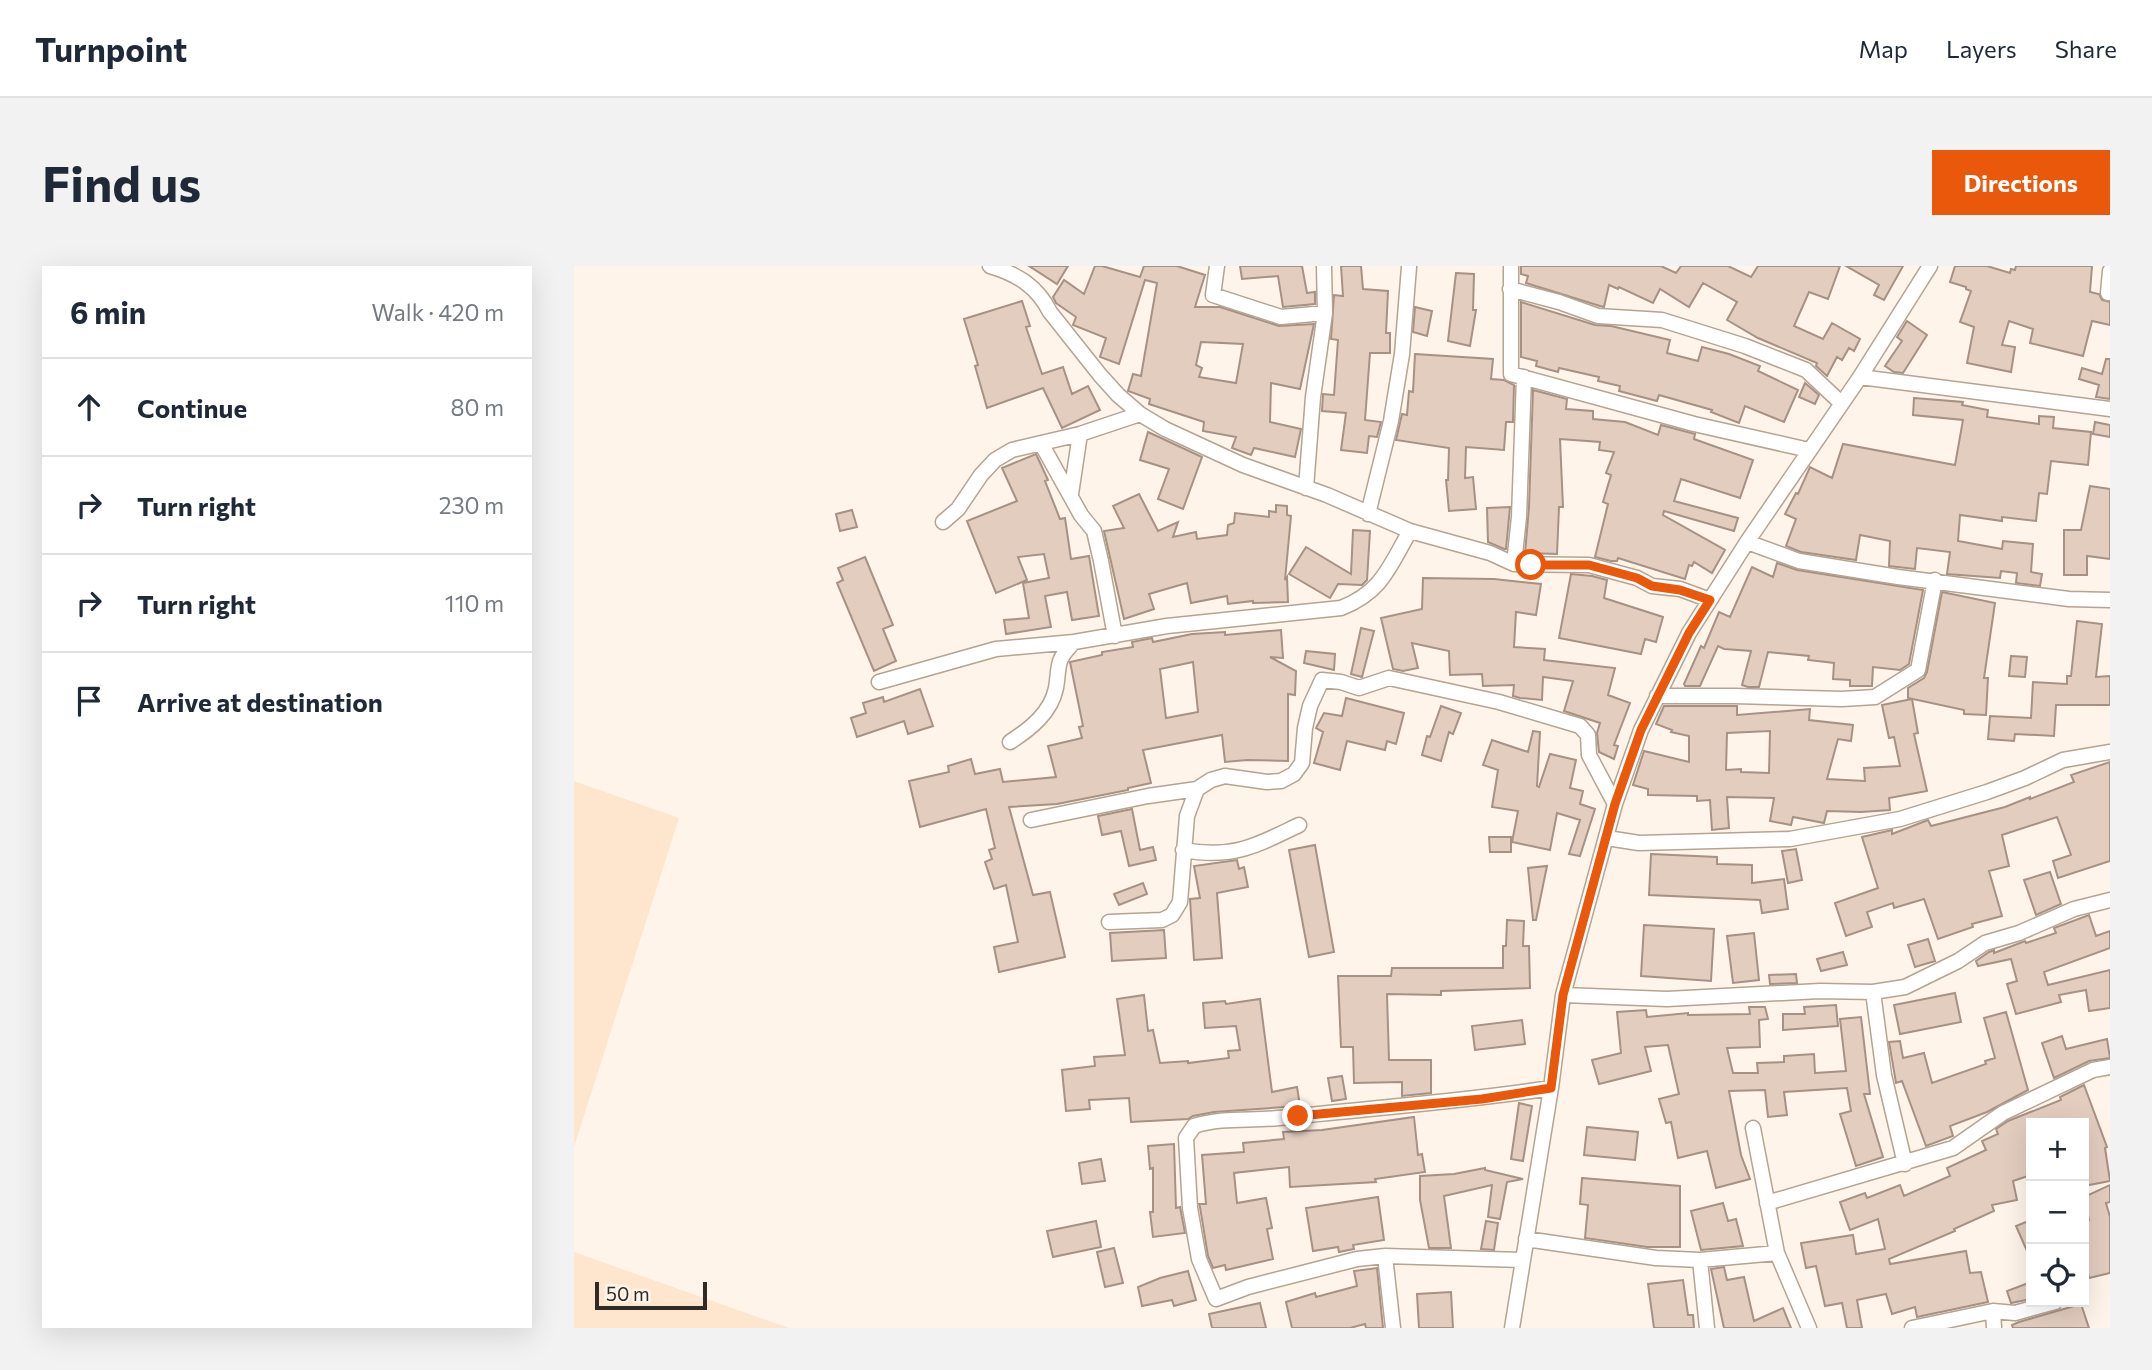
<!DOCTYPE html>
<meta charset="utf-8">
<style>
body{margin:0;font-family:Commissioner,sans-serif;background:#f2f2f3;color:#1f2937}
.controls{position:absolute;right:21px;bottom:21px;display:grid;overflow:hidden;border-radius:0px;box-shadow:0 7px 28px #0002}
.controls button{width:63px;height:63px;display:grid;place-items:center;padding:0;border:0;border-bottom:2px solid #e0e1e3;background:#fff;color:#1f2937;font:35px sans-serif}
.scale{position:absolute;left:21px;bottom:18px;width:112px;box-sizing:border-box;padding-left:7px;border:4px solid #312a23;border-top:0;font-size:19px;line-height:24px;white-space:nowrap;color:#312a23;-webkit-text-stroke:5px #fff4e9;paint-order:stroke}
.stop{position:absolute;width:21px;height:21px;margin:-16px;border:5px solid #ea580c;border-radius:50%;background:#fff}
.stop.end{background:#ea580c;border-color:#fff;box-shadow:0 2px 7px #0008}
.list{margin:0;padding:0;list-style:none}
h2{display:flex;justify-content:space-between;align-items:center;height:91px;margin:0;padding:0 28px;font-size:30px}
h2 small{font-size:23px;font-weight:400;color:#747a83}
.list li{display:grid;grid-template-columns:46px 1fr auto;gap:21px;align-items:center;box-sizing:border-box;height:98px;padding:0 28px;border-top:2px solid #e0e1e3}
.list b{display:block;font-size:26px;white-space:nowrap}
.list em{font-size:23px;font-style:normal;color:#747a83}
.icon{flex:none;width:38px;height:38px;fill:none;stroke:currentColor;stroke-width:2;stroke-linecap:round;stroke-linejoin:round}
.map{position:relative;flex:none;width:1536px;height:1062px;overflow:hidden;border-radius:0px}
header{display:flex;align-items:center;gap:42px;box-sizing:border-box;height:98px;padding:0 35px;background:#fff;border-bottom:2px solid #e0e1e3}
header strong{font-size:33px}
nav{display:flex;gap:38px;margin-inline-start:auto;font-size:24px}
.intro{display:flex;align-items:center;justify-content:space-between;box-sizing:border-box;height:168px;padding:0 42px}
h1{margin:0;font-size:49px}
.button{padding:18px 32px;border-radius:0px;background:#ea580c;color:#fff;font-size:24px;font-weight:700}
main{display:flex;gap:42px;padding:0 42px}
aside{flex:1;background:#fff;border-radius:0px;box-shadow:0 7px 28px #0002}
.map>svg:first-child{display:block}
.built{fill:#fde6cd}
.building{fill:#e3cdbf;stroke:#a69184;stroke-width:2;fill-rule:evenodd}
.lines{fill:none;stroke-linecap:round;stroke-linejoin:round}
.minor-casing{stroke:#b4a492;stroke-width:17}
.minor{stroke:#fff;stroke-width:14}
.route{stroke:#ea580c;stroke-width:9}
</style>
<header>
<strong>Turnpoint</strong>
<nav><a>Map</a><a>Layers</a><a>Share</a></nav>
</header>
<div class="intro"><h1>Find us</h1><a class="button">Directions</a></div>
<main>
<aside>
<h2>6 min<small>Walk · 420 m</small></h2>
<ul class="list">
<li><svg class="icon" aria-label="ahead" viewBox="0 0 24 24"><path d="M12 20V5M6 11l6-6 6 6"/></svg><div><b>Continue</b></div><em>80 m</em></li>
<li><svg class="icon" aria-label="right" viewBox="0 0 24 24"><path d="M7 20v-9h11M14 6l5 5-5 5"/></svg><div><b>Turn right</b></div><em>230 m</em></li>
<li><svg class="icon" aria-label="right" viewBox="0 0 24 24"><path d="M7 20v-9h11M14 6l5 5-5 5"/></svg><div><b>Turn right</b></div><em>110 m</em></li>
<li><svg class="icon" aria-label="arrive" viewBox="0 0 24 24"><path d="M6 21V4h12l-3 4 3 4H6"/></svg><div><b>Arrive at destination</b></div></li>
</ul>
</aside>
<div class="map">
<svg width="1536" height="1062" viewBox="0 0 1536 1062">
<rect width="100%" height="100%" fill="#fff4e9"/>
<path class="built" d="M0,515L105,552L0,881Z
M0,986L215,1062H0Z"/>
<path class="building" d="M455,0H494L483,18Z
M521,0H528L566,11L570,0H603L631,9L621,41H646L705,60L740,58L726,123L697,117L696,156L727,163L721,191L680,182L677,189L658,182L662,171L629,165L630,156L575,138L576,133L554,125L559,108L567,110L583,17L571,14L545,98L526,91L532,72L499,59L502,51L482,37L479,31L490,14L510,28ZM627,76L669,78L662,117L625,111L628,102L622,99Z
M666,0H728L733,27L741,26V38L709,41L704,10L668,13Z
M767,0H787L789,23L814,25L812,67H816V87H796L791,154L807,156L803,171L795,170L793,187L767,184L772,147L748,145L749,128L760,129L764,74L757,73L760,29L769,30Z
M947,0H1087L1102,7L1107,0H1154L1177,11L1184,0H1266L1254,33L1235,26L1220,60L1249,73L1258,57L1286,73L1280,85L1275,82L1268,94L1263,91L1253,110L1242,100L1243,97L1184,72L1153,54L1163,36L1129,17L1115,41L1086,23L1079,37L1045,21L1044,23L1035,19L1030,41L1026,40L952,17L954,10L947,8Z
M1272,0H1329L1310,34L1300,29L1305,19Z
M1381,0H1413L1436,7L1437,3L1441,4L1442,0H1518L1516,26L1525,28L1528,34L1536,36V59L1518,55L1509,90L1456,77L1459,63L1435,55L1428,79L1441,81L1437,106L1393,97L1400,61L1386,56L1397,25L1392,23V21L1376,16Z
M882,7L900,8L899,44H902L896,80L874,75Z
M448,35L456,60L452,61L468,108L489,101L498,128L514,120L526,144L488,162L469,122L413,142L401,100L404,99L390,53Z
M947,36L1021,59L1037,60L1096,74L1093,87L1124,95L1128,81L1155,88L1186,100L1184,105L1224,124L1210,156L1171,140L1165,157L1137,146L1138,144L1085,129L1083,135L1045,125L1046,120L1024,115L1025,111L985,102L984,106L962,100L963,95L947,91Z
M841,41L858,45L853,70L839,66Z
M1333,55L1353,69L1329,107L1320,106L1311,100L1328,75L1323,71Z
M841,88L919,93L917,113L930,114L940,119L939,156H932L930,184L892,181L891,212L899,211L902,243L875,245L872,214H874L875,182L822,174L828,148L833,149L835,125L839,126Z
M1532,93H1536V133L1522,131L1525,119L1505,113L1508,102L1528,108Z
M1231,117L1245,129L1241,138L1225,131Z
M959,124L993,133L992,143L1019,145V153L1051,156L1084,169L1087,159L1121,168L1120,173L1179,194L1166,232L1107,213L1100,235L1164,252L1160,265L1090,245L1089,249L1151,284L1138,307L1120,296L1118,300L1115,299L1111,313L1044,292L1043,295H1037L1021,291L1034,238L1029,236L1037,209L1032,207L1040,186L1025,184L1026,176L986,173L989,241H985L983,288L951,287L955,241Z
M1340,132L1389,136L1388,139L1414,144L1413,151L1465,158V150L1480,151L1479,162L1517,166L1514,199L1477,195L1473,228L1465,227L1462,255L1428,251V255L1386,249L1384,275L1428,283L1429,275L1459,278L1457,306L1468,308L1466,320L1442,317L1443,307L1427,305L1426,312L1373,308L1376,286L1343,282L1341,303L1315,300L1316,275L1286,269L1282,294L1227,286L1212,280L1222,253L1211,248L1222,227L1224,228L1236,201L1258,212L1269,178L1381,199L1389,154L1339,149Z
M1521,156L1536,159V171L1519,168Z
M574,166L628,191L609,243L584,233L595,203L566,194Z
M462,188L474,214L471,215L486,253L491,252L497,293L515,290L525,350L498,354L493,326L471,330L477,361L432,368L430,354L455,352L449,317L475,312L470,288L444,291L453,314L422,327L393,255L443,235L428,202Z
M1516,220L1536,223V293L1513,290V309H1490V264H1507Z
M565,228L584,265L604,256L599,271L622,266L623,273L653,269L654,259L660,257L661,247L695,251V245L702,246V239L713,240V249L717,250L711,314L713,311L714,336L679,337V335L654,338L653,330L617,337L613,317L575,328L580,343L550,353L530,265L550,262L539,240Z
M936,241L932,283H930L914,276L913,242Z
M278,244L283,261L266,265L262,248Z
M779,264L796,265L793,314L788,319L764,318L756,332L715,308L732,281L777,308Z
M291,291L319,359L309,363L322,395L300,405L263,317L269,314L264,302Z
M1203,297L1223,304L1349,324L1335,398L1326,404L1299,401L1298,420H1276V414L1259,413L1260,397L1234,394L1235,390L1194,386L1185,421H1174L1168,419L1177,385L1150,383L1144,380L1126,420H1111L1110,418L1127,380L1130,382L1145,346L1156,351L1178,301L1199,311Z
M997,308L1018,310L1033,314L1030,332L1089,351L1082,376L1071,373L1067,388L985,372Z
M849,312L920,313L967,318L962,349L942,346L940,381L971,383L970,394L1041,402L1034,429L1056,437L1040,479L1044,480L1040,493L1025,486L1023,467L1026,457L990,445L999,415L969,411L968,434L946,432L939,430L940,419L909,420L908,408L876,409L875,385L838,377L844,402L829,405L819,403L807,352L848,343Z
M1368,326L1421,337L1410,412H1414L1412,449L1390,448V444L1334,432V422L1350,412L1353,406Z
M1503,355L1528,358L1522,411L1536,410V439H1482L1480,470L1441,468L1440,475L1414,473L1416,450L1457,452L1459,416L1493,418V410H1497Z
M787,362L800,365L788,411L777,408Z
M707,364L709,392L696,391L722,405L721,429L714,428V495L673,494L651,496L648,469L569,484L577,517L554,522V524L483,538L435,541L459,629L476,626L491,691L425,706L420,681L444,676L432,619L420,623L411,596L418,593L415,584L421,582L412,543L346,561L335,515L375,506L374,500L397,493L401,508L426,503L429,516L482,511L474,480L508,472L505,461L509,460L496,396L528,389V386L559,381L558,376L578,372L579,376L618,368L651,366V369ZM619,396L624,446L592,452L586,403Z
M732,385L761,388L760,404L730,397Z
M1437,390L1453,391L1451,411L1435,410Z
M346,423L359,460L334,468L330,455L283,471L277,452L292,447L289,437L309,431L310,436Z
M772,432L830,447L822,478L813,475L811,484L773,475L766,504L740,497L749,466L742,462L750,447L768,450Z
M1338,433L1344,467L1340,468L1353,525L1315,532L1316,544L1287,546L1253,545L1250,557L1219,551L1217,559L1196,555L1200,532L1153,531L1155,562L1138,564L1136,534L1123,535V530L1074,529V523L1059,519L1070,485L1115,496V470L1097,466L1098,464L1082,458L1090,440H1163V449L1236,443L1235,454L1279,459L1277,475L1264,473L1253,513L1291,515L1290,502L1326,500L1320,471L1315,472L1308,439ZM1196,465L1195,507L1167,506V503L1152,504L1153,467Z
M867,440L887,447L879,468L875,466L867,495L848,489L853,470L856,471Z
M959,465L966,466L963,520L965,521L976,488L1002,494L996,522L1009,525L1006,538L1021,543L1006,590L995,588L1006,554L983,547L976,584L938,576L944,545L918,541L924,504L909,499L918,474L954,486Z
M1536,496V595L1484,612L1479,595L1497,589L1483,551L1428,569L1435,600L1415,605L1428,650L1398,658L1399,661L1364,673L1350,633L1320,642L1319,637L1293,646L1298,661L1272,670L1261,637L1304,622L1288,571L1318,564V568L1354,554L1357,560L1431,541L1456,531V533L1500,516L1497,509Z
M558,543L566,584L579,581L582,594L555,600L547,565L528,569L524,550Z
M915,571H937V586H916Z
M741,579L760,686L735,691L715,584Z
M1222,583L1228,614L1214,617L1208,585Z
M1077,588L1143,591V598L1178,599V617L1210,613L1214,643L1188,647L1186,634L1075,629Z
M663,594L665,603L670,601L674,621L643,627L648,692L620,694L616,633L626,632L620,600Z
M973,600L962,654H959L954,602Z
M1476,606L1487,638L1462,649L1450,614Z
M569,617L573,628L545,639L540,628Z
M1515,649L1522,670L1536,665V682L1470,706L1474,719L1536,704V742L1515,745L1512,724L1485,729L1487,736L1442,748L1433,718L1443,715L1437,693L1404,700L1402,695L1415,686L1420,684V687L1451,675L1452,677L1482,667L1480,662Z
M933,654L950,655L949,680H955L956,722L867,725V729L813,728L815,794H857V827L828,830V816L780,817L779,781H767L764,710H817L818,702H929V680H932Z
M1070,659L1140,663L1137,715L1067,710Z
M590,664L592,692L538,695L536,667Z
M1180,667L1185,714L1159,717L1153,670Z
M1354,673L1361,695L1341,701L1334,679Z
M1269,686L1273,699L1247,705L1243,693Z
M1222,708L1223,717L1196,718L1195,709Z
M1381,727L1387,756L1326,768L1320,739Z
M570,729L574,765L579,764L586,797L614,795V797L655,792L654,785L666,784L662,760L631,762L629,737L651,735L652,738L686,733L698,826L723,821L726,840L640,846L619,850L614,853L557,856L555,832L515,834L516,843L492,845L488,804L521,800L520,791L551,789L543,733Z
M1262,739L1264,760L1209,764V748H1231L1230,741Z
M1175,741H1191L1194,753L1185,754L1186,781L1153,782L1159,807H1184L1183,797L1210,796V790L1240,788L1241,807L1272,805L1266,753L1287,751L1296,828H1290L1309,891L1282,900L1266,848L1277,845L1273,822L1210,826L1213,849L1194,851L1191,824L1155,825L1167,889L1176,913L1142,922L1133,885L1104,892L1097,856L1092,857L1085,833L1105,828L1094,779L1071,781L1077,805L1025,818L1018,794L1047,787L1043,746L1072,744L1073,751L1114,747V749L1176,748Z
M1432,746L1454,824L1413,846L1376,860L1379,870L1352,880L1328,815L1322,817L1315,776L1326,775L1329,792L1350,787L1358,817L1412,798L1411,795L1421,792L1410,752Z
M948,754L951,778L901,784L898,760Z
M1488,770L1492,783L1533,773L1536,792L1515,795L1480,812L1468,777Z
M768,810L772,833L758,835L754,812Z
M1510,819L1533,881L1531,882L1536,915L1510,920V857H1457V909L1439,915L1443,934L1418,939L1420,945L1380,963L1381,965L1315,993L1316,998L1392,985L1396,1007L1407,1006L1414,1036L1343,1051L1341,1041L1318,1048L1312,1028L1283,1034L1288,1062H1273L1268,1037L1251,1040L1242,1000L1232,1002L1227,977L1279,969L1282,988L1311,983L1304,953L1276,964L1266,936L1291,927L1293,932L1326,919L1330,930L1376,910L1373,902L1412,884L1408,875L1424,868L1422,863L1434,855L1487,834L1486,831Z
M945,837L958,840L949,895L937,893Z
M840,851L844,889L848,888L851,906L801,913L802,916L716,921L715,901L660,907L663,937L692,932L698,962L693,963L699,993L652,1004L651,999L639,1002L634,990L626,941L625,938H632L628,889L670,886L669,877L710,873L709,866L748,864Z
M1013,861L1064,866L1061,894L1010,889Z
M600,878L602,942L606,941L611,967L579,971L576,946H579V902L576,903L574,880Z
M527,893L531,915L508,918L505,897Z
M911,902V904L949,913L933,916L926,953L914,951L918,919L870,930L877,982H855L846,934V910L880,908Z
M1008,912L1106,920V981H1073L1011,972L1014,939L1006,938Z
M1536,919V936L1532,937L1536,951V1007L1515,1012L1510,993V956L1515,954L1510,931Z
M804,931L810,974L779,979L780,983L765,986L764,981L739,985L732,942Z
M1149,937L1154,955L1162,953L1169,980L1127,984L1117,945Z
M1457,954V994L1442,960Z
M522,955L527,981L479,991L473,965Z
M912,955L924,957L920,984L907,983Z
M540,982L549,1017L531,1021L523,986Z
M1150,1001L1153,1014L1170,1011L1180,1055L1209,1042L1217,1062H1150L1137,1003Z
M803,1002L809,1062H792L791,1058L776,1062H718L712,1036L741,1027L742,1031L783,1020L780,1005Z
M614,1005L622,1034L600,1040L598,1034L568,1040L564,1021L586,1012Z
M1109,1014L1114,1049H1119L1120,1062H1080L1074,1018Z
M1457,1016V1033L1437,1037L1433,1025Z
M877,1026L879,1062H845L843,1028Z
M686,1037L692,1062H638L635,1048Z
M1507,1038L1515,1062H1439L1438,1059L1445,1056Z"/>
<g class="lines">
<g class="minor-casing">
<path id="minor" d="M416,0C443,8 463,20 476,46L526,109L544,129L566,148L591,163L669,199L753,229L836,265L916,287L940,298L1015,299L1063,312L1078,320L1106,323L1136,334
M643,0L639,29L707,51L751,47
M937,0V108L1120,158L1235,184
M936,23L985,36L1024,50L1088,54L1171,80L1232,104L1267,137
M1534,27L1536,5
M1286,111L1536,143
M468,179L507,249L520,265L527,295L541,370
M732,222L739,131L751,47L750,0
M497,228L506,168
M794,248L817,155L828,88L835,1
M369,256L384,243L407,209L421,194L438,184L506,168L566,148
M1173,276L1225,295L1324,311L1495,333L1536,334
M940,298L945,251L950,111
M305,416L422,383L500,376L593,360L767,342C808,326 815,301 836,265
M1083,430H1160L1268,433L1301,431L1344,404L1361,314
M436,476C456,463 477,447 482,422C486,397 481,396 500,376
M457,554L574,530L623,523
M1033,572L1065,577L1216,573L1326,553L1413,526L1451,512L1489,494L1536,486
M609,584C660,593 681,580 725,559
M535,656L588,654L598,649L606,636L613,550L623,523L637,514L651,510L693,516L707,515L720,508L728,497L731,462L736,440L748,414L767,416L785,422L815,412L925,436L1006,460L1014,469L1015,489L1041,538
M1299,726L1310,809L1331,898
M989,729L1093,733L1246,725L1299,726L1331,721L1384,695L1411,677L1445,667L1500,643L1536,634
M1179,862L1203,987L1235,1062
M1193,937L1379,882L1429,847L1519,804L1536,801
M952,973L1082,992L1126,994L1203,987
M811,990L819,1062
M948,994L811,990L783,993L674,1021L642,1033L625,993L616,942L612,872L620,860C648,851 676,855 705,852C796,842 887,836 977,822
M1126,994L1133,1062
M1419,1045L1420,1062
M938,1062L977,822L989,729L1041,538L1067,464L1115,367L1173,276L1286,111L1356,0
M1338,1062L1419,1045L1441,1047L1481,1036"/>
</g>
<use href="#minor" class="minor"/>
</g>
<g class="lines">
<path class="route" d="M724,850L908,833L977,822L989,729L1041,538L1067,464L1115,367L1136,334L1106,324L1078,320L1063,312L1015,299H957"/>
</g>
</svg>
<div class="controls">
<button>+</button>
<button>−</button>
<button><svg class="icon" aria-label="locate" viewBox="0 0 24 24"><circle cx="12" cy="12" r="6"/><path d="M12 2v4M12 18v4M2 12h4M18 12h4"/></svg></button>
</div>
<div class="scale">50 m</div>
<div class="stop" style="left:957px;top:299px"></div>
<div class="stop end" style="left:724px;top:850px"></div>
</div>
</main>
